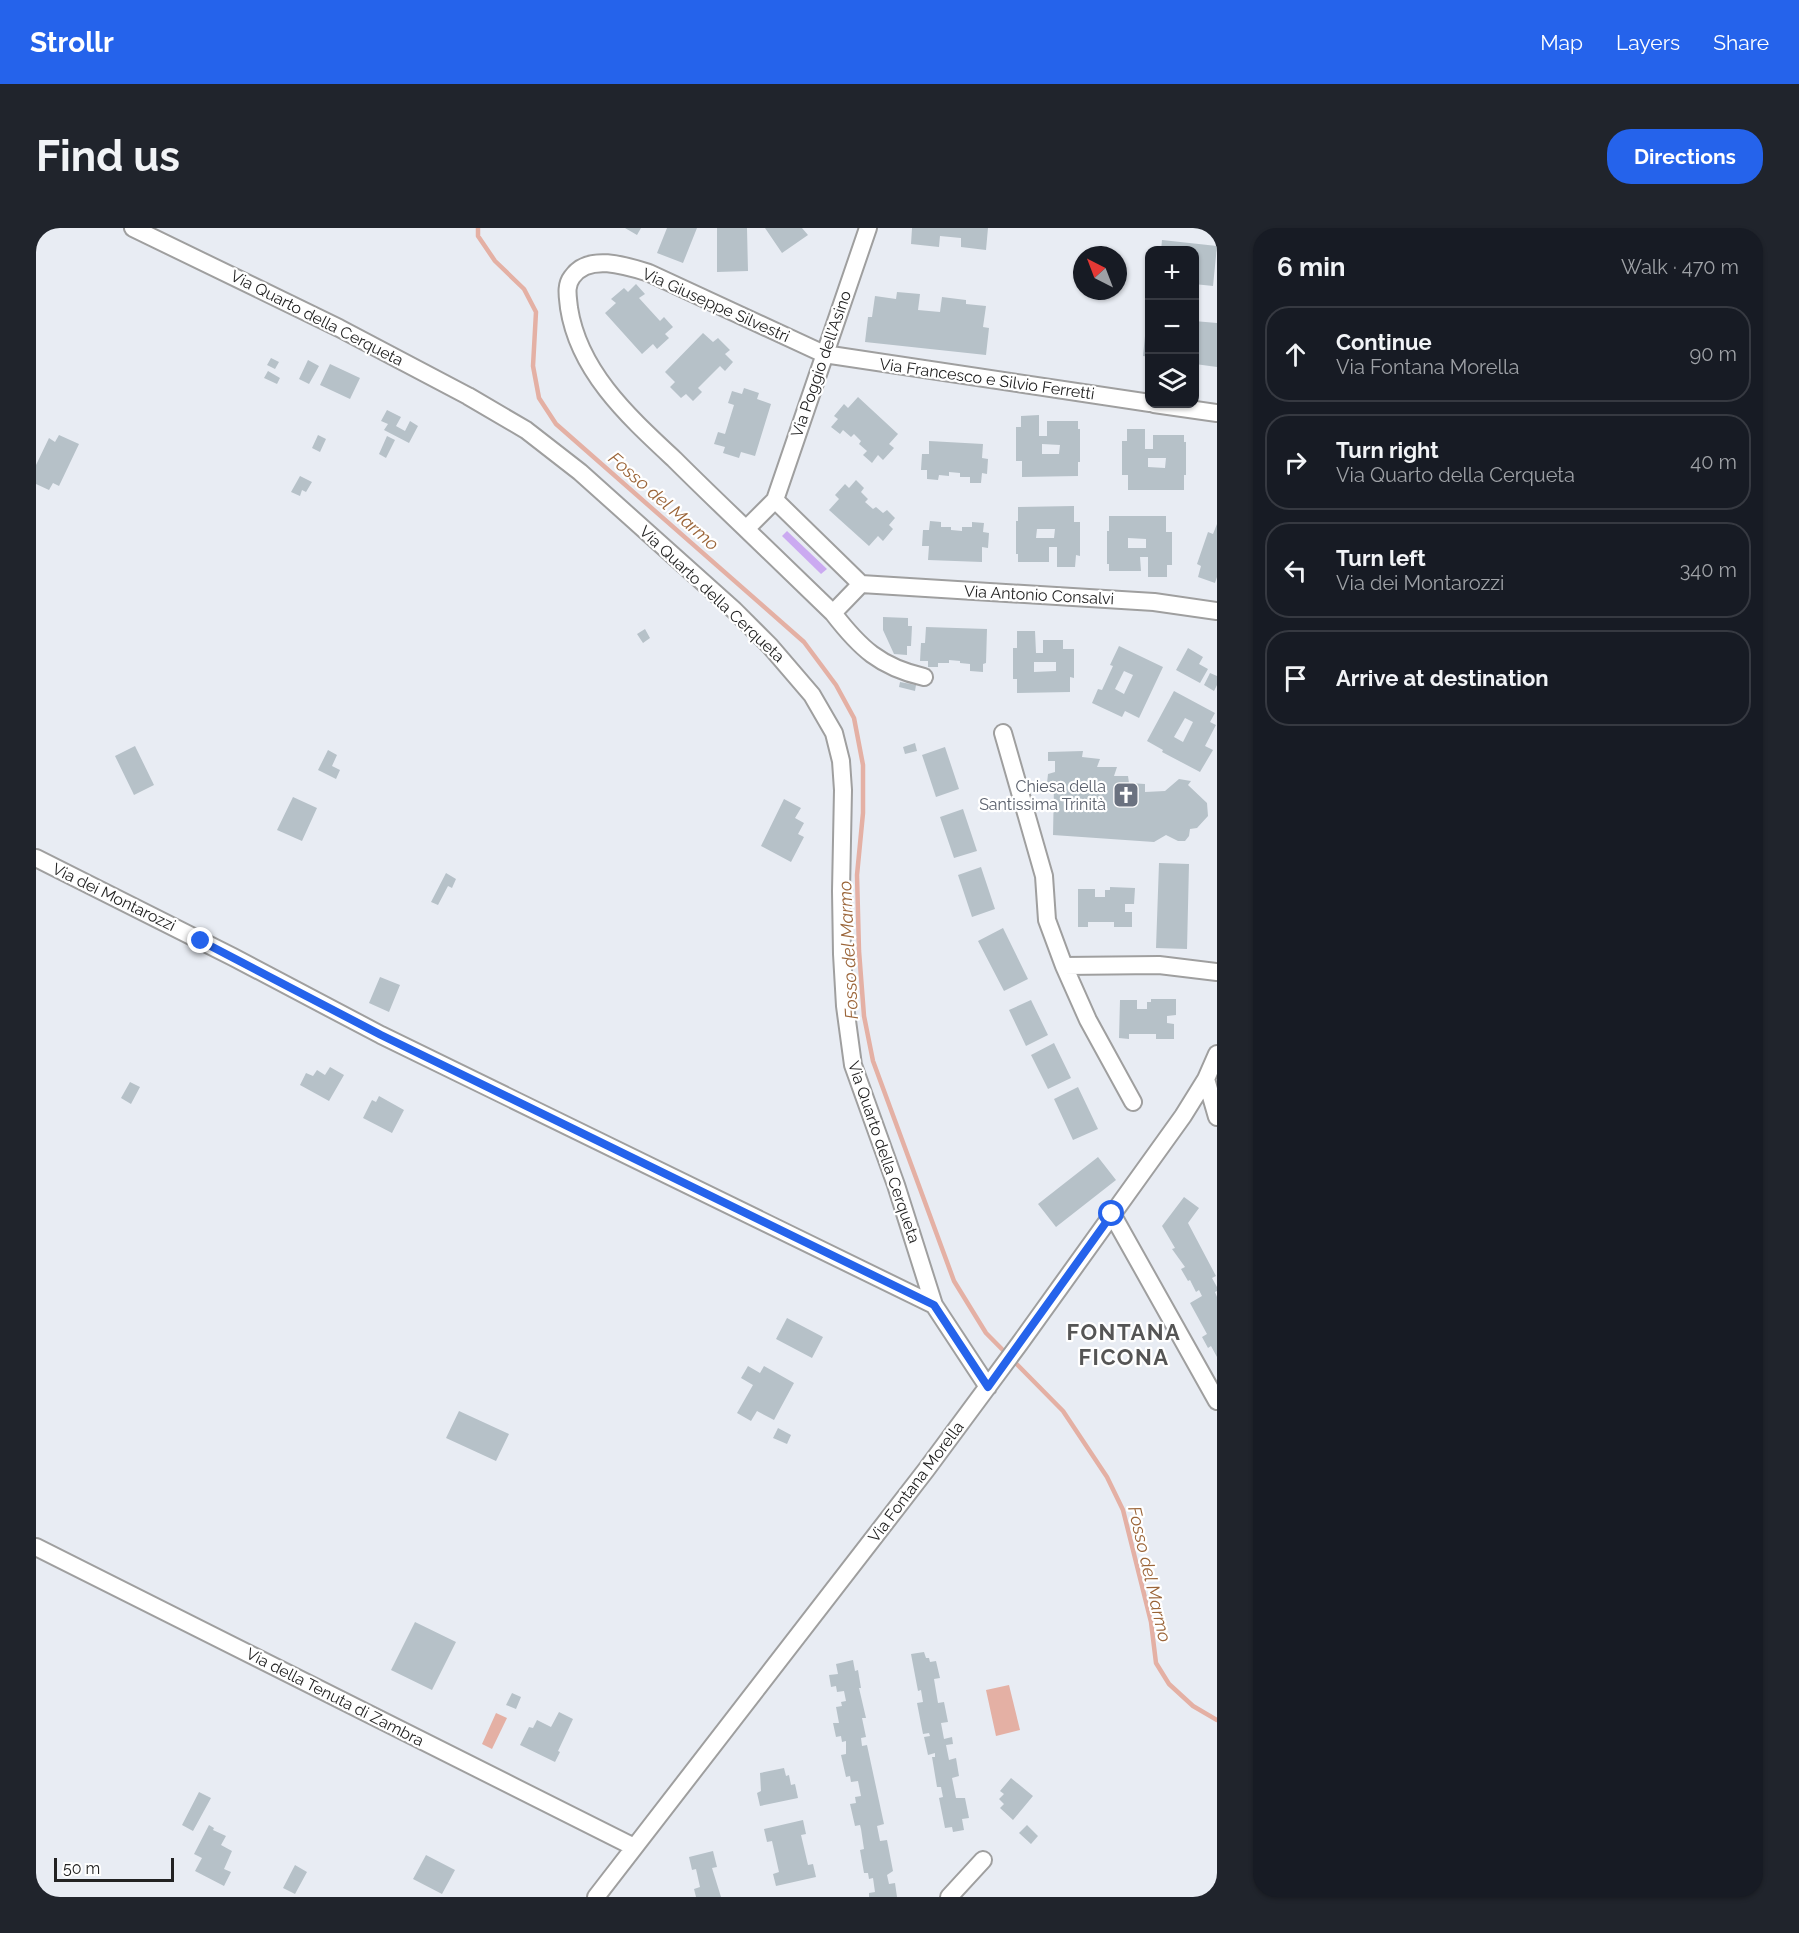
<!DOCTYPE html>
<meta charset="utf-8">
<style>
body{margin:0;font-family:Raleway,sans-serif;background:#20242c;color:#f1f3f6}
.controls{position:absolute;right:18px;top:18px;display:grid;overflow:hidden;border-radius:12px;box-shadow:0 2px 4px #0004}
.controls button{width:54px;height:54px;display:grid;place-items:center;padding:0;border:0;border-bottom:2px solid #363941;background:#171b24;color:#f1f3f6;font:30px sans-serif}
.compass{position:absolute;left:1037px;top:18px;width:54px;height:54px;border-radius:50%;background:#171b24;box-shadow:0 2px 4px #0004;rotate:318deg}
.scale{position:absolute;left:18px;bottom:15px;width:120px;box-sizing:border-box;padding-left:6px;border:3px solid #222;border-top:0;font-size:16px;line-height:21px;white-space:nowrap;color:#222;-webkit-text-stroke:4px #fff;paint-order:stroke}
.stop{position:absolute;width:18px;height:18px;margin:-14px;border:4px solid #2563eb;border-radius:50%;background:#fff}
.stop.end{background:#2563eb;border-color:#fff;box-shadow:0 2px 6px #0008}
.list{margin:0;padding:0;list-style:none}
h2{display:flex;justify-content:space-between;align-items:center;height:78px;margin:0;padding:0 24px;font-size:26px}
h2 small{font-size:20px;font-weight:400;color:#9ea1a6}
.list li{display:grid;grid-template-columns:39px 1fr auto;gap:18px;align-items:center;box-sizing:border-box;height:96px;margin:0 12px 12px;padding:0 12px;border:2px solid #363941;border-radius:24px}
.list b{display:block;font-size:22px;white-space:nowrap}
.list p{margin:0;font-size:20px;white-space:nowrap;color:#9ea1a6}
.list em{font-size:20px;font-style:normal;color:#9ea1a6}
.icon{flex:none;width:33px;height:33px;fill:none;stroke:currentColor;stroke-width:2;stroke-linecap:round;stroke-linejoin:round}
.map{position:relative;flex:none;width:1181px;height:1669px;overflow:hidden;border-radius:24px}
header{display:flex;align-items:center;gap:36px;box-sizing:border-box;height:84px;padding:0 30px;background:#2563eb;color:#fff}
header strong{font-size:28px}
nav{display:flex;gap:33px;margin-inline-start:auto;font-size:21px}
.intro{display:flex;align-items:center;justify-content:space-between;box-sizing:border-box;height:144px;padding:0 36px}
h1{margin:0;font-size:42px}
.button{padding:15px 27px;border-radius:24px;background:#2563eb;color:#fff;font-size:21px;font-weight:700}
main{display:flex;gap:36px;padding:0 36px}
aside{flex:1;background:#171b24;border-radius:24px;box-shadow:0 2px 4px #0004}
.map>svg:first-child{display:block}
.grass{fill:#cbaaf1}
.water{fill:#e4b0a4}
.lines{fill:none;stroke-linecap:round;stroke-linejoin:round}
.stream{stroke:#e4b0a4;stroke-width:4.5}
.building{fill:#b6c1c8;fill-rule:evenodd}
.minor-casing{stroke:#9f9f9f;stroke-width:20}
.minor{stroke:#fff;stroke-width:16}
.route{stroke:#2563eb;stroke-width:8}
.labels{text-anchor:middle;dominant-baseline:central;stroke-width:4.5;stroke-linejoin:round;paint-order:stroke}
.street-label{font-size:16px;fill:#222;stroke:#fff}
.worship-label{font-size:16px;fill:#5b616d;stroke:#fff;text-anchor:end}
.water-label{font-size:18px;font-style:italic;fill:#9b6539;stroke:#fff}
.district-label{font-size:22px;font-weight:bold;letter-spacing:1.5px;fill:#555;stroke:#fff}
</style>
<header>
<strong>Strollr</strong>
<nav><a>Map</a><a>Layers</a><a>Share</a></nav>
</header>
<div class="intro"><h1>Find us</h1><a class="button">Directions</a></div>
<main>
<div class="map">
<svg width="1181" height="1669" viewBox="0 0 1181 1669">
<rect width="100%" height="100%" fill="#e8ecf3"/>
<path class="grass" d="M751,303L791,341L785,346L746,308Z"/>
<path class="water" d="M973,1457L984,1502L960,1508L950,1462Z
M460,1485L471,1490L456,1521L446,1516Z"/>
<g class="lines">
<path class="stream" d="M442,0V8L459,33L488,61L500,84L497,138L503,170L520,196L768,414L800,457L818,490L827,537V585L821,647L823,723L828,788L837,833L918,1053L950,1105L1027,1183L1071,1249L1087,1282L1115,1394L1120,1435L1133,1456L1157,1478L1181,1492"/>
</g>
<path class="building" d="M589,0H605L601,7Z
M631,0H661L647,35L621,25Z
M681,0H711L712,43L681,44Z
M729,0H766L772,7L746,25Z
M876,0H952L950,22L925,19V10L904,8L903,19L875,16Z
M1126,12L1181,18L1177,58L1158,56V22H1125Z
M600,56L609,66L603,70L624,93L628,89L637,99L629,106L633,110L621,121L617,116L606,126L569,85L580,75L575,71L588,60L592,64Z
M861,64L884,66L882,82L904,84L906,69L930,72V76L950,78L947,99L953,100L950,127L829,114L832,89H836L839,68L860,71Z
M1111,88L1114,89V129L1107,128Z
M1158,93L1181,95V139L1159,136Z
M667,105L677,114L682,110L694,122L689,126L697,134L689,143L684,138L662,160L666,164L657,173L650,166L645,170L634,159L639,154L629,144Z
M235,130L243,134L239,141L231,137Z
M272,132L283,138L273,156L263,151Z
M294,136L324,150L314,171L284,157Z
M232,143L244,150L241,156L228,150Z
M708,160L723,165L721,171L735,176L719,228L705,224L703,230L687,225L689,219L678,216L682,204L689,206L698,177L692,175L696,163L706,166Z
M822,169L862,206L853,216L858,220L847,232L842,227L836,235L827,227L831,223L823,216L825,213L818,206L815,209L807,202L804,206L795,199L802,191L798,188L808,176L812,180Z
M351,182L365,189L360,198L369,203L374,193L382,198L373,215L348,202L352,196L345,193Z
M1003,187V208H1011V193H1042V201H1044V234H1042V248L986,249V233H980V199H985V188ZM1006,216L1024,217L1023,226H1006Z
M1091,201H1109V221H1117V207H1148V214H1150V247H1148V262H1092V247H1086V213H1091ZM1112,230H1130L1129,240L1112,239Z
M23,207L43,216L23,258L17,255L13,262L0,256V237L13,210L19,214Z
M282,207L290,211L284,224L276,220Z
M351,208L359,212L350,230L343,226Z
M893,213L947,216L946,230L952,231L951,246L946,245L945,255H934V249H924V245L913,244V248L903,247L902,252L891,251V242H885L886,226H893Z
M264,248L276,254L270,264L266,262L264,268L255,264Z
M820,252L828,260L825,264L832,271L829,274L837,281L840,279L847,285L851,282L859,290L853,297L857,301L847,313L842,308L833,318L793,282L803,271L799,267L809,256L813,260Z
M1038,278V294H1044V328L1040,327L1039,339H1021V319H1013V334H982V326H980V293H982V279ZM1001,301H1019L1018,310H1000Z
M1073,288H1130V304H1136V337H1131V349H1112V329H1104L1105,343H1073V336H1071V303H1073ZM1092,310L1110,311V320H1092Z
M894,293L905,294V299H915V302L926,303V299H936V294L948,295L947,304L953,305L952,320L946,319V334L892,332L893,318H886L887,302H893Z
M1181,296V349L1179,355L1162,349L1165,338L1161,336L1172,304L1177,306Z
M847,389L872,390V398H876L875,418H871V427L858,426L847,402Z
M890,399L951,401L950,435L947,436V444L934,443V436L924,435V433L913,432V435H902V439H892V433H884L885,415H889Z
M609,401L614,410L607,415L601,406Z
M981,403H999L1000,425H1007V412H1027V421H1038V450L1034,449V464L981,465V451H977V420H981ZM998,434H1020V443L998,444Z
M1083,418L1127,439L1103,490L1089,483L1086,489L1056,475L1062,461L1066,462L1077,438L1074,437ZM1088,443L1097,447L1088,466L1079,461Z
M1152,420L1167,429L1163,436L1172,441L1164,455L1140,442Z
M1174,445L1181,448V457L1178,463L1168,457Z
M864,454L880,457L879,463L863,459Z
M1138,463L1179,485L1174,494L1180,497L1169,518L1177,522L1164,544L1126,524L1127,522L1111,513ZM1149,490L1157,494L1147,514L1138,509Z
M879,515L881,523L869,526L867,519Z
M99,518L118,557L98,567L79,528Z
M909,519L923,561L900,569L886,527Z
M292,522L301,527L296,538L304,542L300,551L282,542Z
M1047,523L1046,529L1064,531L1061,539H1081L1078,548H1092L1093,555L1109,556V564L1129,563L1143,551L1155,553L1152,557L1171,575L1172,588L1161,600L1154,601L1153,608L1149,613H1142L1130,607L1118,614L1017,607L1018,557L1011,555L1012,546L1019,544V533H1012V524Z
M257,569L281,580L266,613L241,602Z
M748,571L765,580L759,590L768,595L762,606L768,609L755,634L725,618Z
M927,581L941,623L918,630L904,589Z
M1123,635L1153,636L1151,721L1120,720Z
M945,639L959,681L936,689L922,647Z
M410,645L420,651L416,660L412,658L402,677L395,674Z
M1074,659L1099,660L1098,676H1089V684H1096V699H1078V694H1052V699H1042V661H1059V669H1069V662H1074Z
M967,700L992,751L968,763L942,713Z
M344,749L364,757L353,784L333,775Z
M1115,771H1140V787L1131,788V795L1138,796V811H1120V806H1093V811L1083,810L1084,772H1101V781H1111V774H1115Z
M995,772L1012,807L990,818L973,782Z
M1018,815L1035,850L1012,861L995,827Z
M294,839L308,847L293,873L264,857L270,845L277,848L281,842L289,847Z
M94,854L104,859L95,876L85,870Z
M1042,859L1062,901L1037,912L1018,871Z
M343,868L368,882L356,905L327,890L336,872L340,874Z
M1062,929L1080,952L1020,999L1002,976Z
M1148,969L1163,980L1152,995L1180,1048L1176,1050L1181,1059V1063L1179,1064L1181,1069V1129L1175,1118L1172,1120L1166,1109L1171,1106L1154,1075L1166,1068L1163,1062L1160,1064L1154,1052L1152,1053L1145,1041L1149,1039L1136,1021L1139,1020L1126,998Z
M751,1090L787,1109L776,1130L740,1111Z
M712,1138L724,1145L728,1138L758,1155L738,1192L721,1183L715,1193L701,1185L717,1157L705,1150Z
M423,1183L473,1206L460,1233L410,1210Z
M742,1200L755,1207L751,1216L737,1210Z
M379,1394L420,1414L396,1462L355,1442Z
M888,1424L890,1430H893L894,1434L900,1433L904,1450L898,1451L902,1475L908,1474L912,1494L905,1495L908,1511L916,1509L917,1516L910,1517L913,1532L920,1530L923,1548L916,1550L920,1570H929L933,1590L926,1591L928,1602L917,1604L916,1599L909,1600L903,1570L907,1569L905,1559H901L896,1529H899V1525L892,1527L888,1509L894,1508L893,1505L887,1506L881,1475L887,1474L885,1462L882,1463L875,1426Z
M817,1432L819,1443L822,1442L825,1460H823L830,1490H826L830,1509L825,1510L826,1518L831,1517L848,1596L841,1598L844,1613L851,1612L857,1643L851,1647L853,1656L859,1655L861,1669H833V1665L839,1664L837,1650L833,1651L832,1645H828L824,1622L828,1621L825,1601L824,1597L819,1598L814,1576L820,1575L819,1569L825,1568L822,1553L815,1554L814,1548L810,1549L805,1527L810,1526V1513L806,1514L805,1508L800,1509L797,1495H803L800,1479L806,1478L805,1474L810,1473L808,1463L801,1464L800,1458L795,1459L793,1447L802,1446L800,1436Z
M476,1465L485,1469L480,1481L470,1477Z
M523,1484L537,1491L522,1523L524,1524L519,1534L484,1517L493,1499L497,1500L501,1492L515,1499Z
M748,1540L750,1548L753,1547L755,1557L759,1556L762,1570L724,1578L721,1565L725,1563L724,1545Z
M975,1550L997,1568L977,1592L964,1580L968,1576L963,1571L968,1566L964,1563Z
M163,1564L175,1570L157,1603L146,1597Z
M767,1592L770,1606L765,1607L772,1637L777,1636L780,1649L740,1658L737,1646L743,1644L736,1613L731,1614L728,1601Z
M173,1597L178,1600L177,1602L190,1608L185,1617L196,1623L188,1641L195,1644L188,1658L159,1643L166,1630L158,1626Z
M991,1597L1002,1608L995,1616L983,1605Z
M677,1623L681,1639L676,1640L685,1669H660L658,1661L664,1659L660,1641L656,1642L653,1629Z
M390,1627L419,1642L406,1666L377,1651Z
M259,1637L271,1644L259,1666L247,1660Z"/>
<g class="lines">
<g class="minor-casing">
<path id="minor" d="M97,0L303,100L432,168L490,202L544,244L698,382L734,418L776,467L798,505L805,533L807,562L805,663L806,726L809,778L817,837L860,957L898,1077L952,1159
M1118,176L1181,185
M739,272L825,356L797,385L710,301L739,272L832,0
M710,301C686,278 662,255 638,231C593,189 543,144 533,80C532,69 529,58 536,49C552,25 591,38 613,45L788,126L1114,175
M825,356L1118,374L1181,383
M797,385C824,420 844,439 888,449
M967,505L1008,648L1011,692L1028,738L1123,737L1181,744
M0,630L197,729L345,807L898,1077
M1028,738L1052,792L1097,874
M1170,851L1181,889
M1076,986L1181,1173
M0,1319L598,1619
M560,1669L890,1242L984,1115L1147,888L1170,851L1181,826
M913,1669L947,1632"/>
</g>
<use href="#minor" class="minor"/>
</g>
<g class="lines">
<path class="route" d="M165,713L345,807L898,1077L952,1159L1076,986"/>
</g>
<defs>
<g id="church-square" transform="scale(1.35)"><rect x="-9" y="-9" width="18" height="18" rx="4" fill="#6b7280" stroke="#fff"/><path d="M-1.2-6h2.4v3.5h3.3v2.4h-3.3V6h-2.4V-.1h-3.3v-2.4h3.3Z" fill="#fff"/></g>
</defs>
<g fill-rule="evenodd">
<use href="#church-square" x="1090" y="567"/>
</g>
<g class="labels">
<g class="street-label">
<text transform="translate(680 77) rotate(24)">Via Giuseppe Silvestri</text>
<text transform="translate(281 90) rotate(27)">Via Quarto della Cerqueta</text>
<text transform="translate(785 136) rotate(-71)">Via Poggio dell'Asino</text>
<text transform="translate(951 151) rotate(8)">Via Francesco e Silvio Ferretti</text>
<text transform="translate(676 366) rotate(43)">Via Quarto della Cerqueta</text>
<text transform="translate(1003 367) rotate(3)">Via Antonio Consalvi</text>
<text transform="translate(78 669) rotate(26)">Via dei Montarozzi</text>
<text transform="translate(848 924) rotate(71)">Via Quarto della Cerqueta</text>
<text transform="translate(880 1254) rotate(-53)">Via Fontana Morella</text>
<text transform="translate(299 1469) rotate(27)">Via della Tenuta di Zambra</text>
</g>
<g class="worship-label">
<text x="1070" y="558">Chiesa della<tspan x="1070" dy="18">Santissima Trinità</tspan></text>
</g>
<g class="water-label">
<text transform="translate(628 273) rotate(41)">Fosso del Marmo</text>
<text transform="translate(812 722) rotate(-93)">Fosso del Marmo</text>
<text transform="translate(1114 1346) rotate(77)">Fosso del Marmo</text>
</g>
<g class="district-label">
<text x="1088" y="1104">FONTANA<tspan x="1088" dy="25">FICONA</tspan></text>
</g>
</g>
</svg>
<div class="controls">
<button>+</button>
<button>−</button>
<button><svg class="icon" aria-label="layers" viewBox="0 0 24 24"><path d="M12 4l9 5-9 5-9-5zM3 14l9 5 9-5"/></svg></button>
</div>
<svg class="compass" viewBox="-18 -18 36 36"><path d="M0-13l5 13h-10z" fill="#e53935"/><path d="M0 13l5-13h-10z" fill="#9ea1a6"/></svg>
<div class="scale">50 m</div>
<div class="stop" style="left:1076px;top:986px"></div>
<div class="stop end" style="left:165px;top:713px"></div>
</div>
<aside>
<h2>6 min<small>Walk · 470 m</small></h2>
<ul class="list">
<li><svg class="icon" aria-label="ahead" viewBox="0 0 24 24"><path d="M12 20V5M6 11l6-6 6 6"/></svg><div><b>Continue</b><p>Via Fontana Morella</p></div><em>90 m</em></li>
<li><svg class="icon" aria-label="right" viewBox="0 0 24 24"><path d="M7 20v-9h11M14 6l5 5-5 5"/></svg><div><b>Turn right</b><p>Via Quarto della Cerqueta</p></div><em>40 m</em></li>
<li><svg class="icon" aria-label="left" viewBox="0 0 24 24"><path d="M17 20v-9H6M10 6l-5 5 5 5"/></svg><div><b>Turn left</b><p>Via dei Montarozzi</p></div><em>340 m</em></li>
<li><svg class="icon" aria-label="arrive" viewBox="0 0 24 24"><path d="M6 21V4h12l-3 4 3 4H6"/></svg><div><b>Arrive at destination</b></div></li>
</ul>
</aside>
</main>
